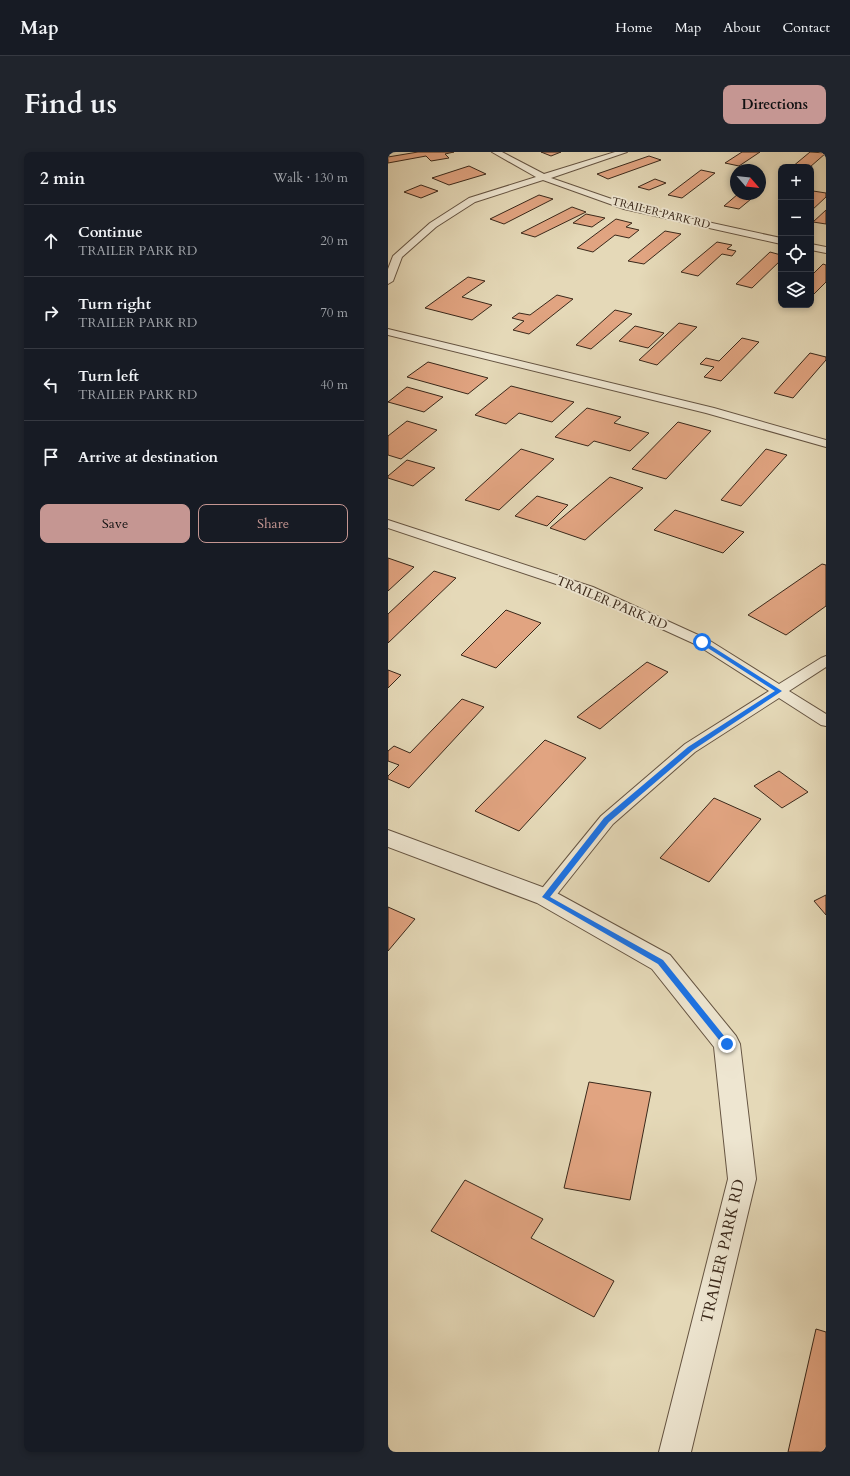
<!DOCTYPE html>
<meta charset="utf-8">
<style>
body{margin:0;font-family:Cardo,serif;background:#20242c;color:#f1f3f6}
.controls{position:absolute;right:12px;top:12px;display:grid;overflow:hidden;border-radius:8px;box-shadow:0 2px 6px #0003}
.controls button{width:36px;height:36px;display:grid;place-items:center;padding:0;border:0;border-bottom:1px solid #363941;background:#171b24;color:#f1f3f6;font:20px sans-serif}
.compass{position:absolute;left:342px;top:12px;width:36px;height:36px;border-radius:50%;background:#171b24;box-shadow:0 2px 6px #0003;rotate:118deg}
.stop{position:absolute;width:12px;height:12px;margin:-9px;border:3px solid #1a73e8;border-radius:50%;background:#fff}
.stop.end{background:#1a73e8;border-color:#fff;box-shadow:0 1px 4px #0008}
.list{margin:0;padding:0;list-style:none}
h2{display:flex;justify-content:space-between;align-items:center;height:52px;margin:0;padding:0 16px;font-size:17px}
h2 small{font-size:13px;font-weight:400;color:#9ea1a6}
.list li{display:grid;grid-template-columns:26px 1fr auto;gap:12px;align-items:center;box-sizing:border-box;height:72px;padding:0 16px;border-top:1px solid #363941}
.list b{display:block;font-size:15px;white-space:nowrap}
.list p{margin:0;font-size:13px;white-space:nowrap;color:#9ea1a6}
.list em{font-size:13px;font-style:normal;color:#9ea1a6}
.actions{display:flex;gap:8px;padding:12px 16px}
.actions a{flex:1;padding:9px 0;border:1px solid #c59692;border-radius:8px;text-align:center;font-size:14px;color:#c59692}
.actions .main{background:#c59692;color:#111}
.icon{flex:none;width:22px;height:22px;fill:none;stroke:currentColor;stroke-width:2;stroke-linecap:round;stroke-linejoin:round}
.map{position:relative;flex:none;width:438px;height:1300px;overflow:hidden;border-radius:8px}
header{display:flex;align-items:center;gap:24px;box-sizing:border-box;height:56px;padding:0 20px;background:#171b24;border-bottom:1px solid #363941}
header strong{font-size:19px}
nav{display:flex;gap:22px;margin-inline-start:auto;font-size:14px}
.intro{display:flex;align-items:center;justify-content:space-between;box-sizing:border-box;height:96px;padding:0 24px}
h1{margin:0;font-size:28px}
.button{padding:10px 18px;border-radius:8px;background:#c59692;color:#111;font-size:14px;font-weight:700}
main{display:flex;gap:24px;padding:0 24px}
aside{flex:1;background:#171b24;border-radius:8px;box-shadow:0 2px 6px #0003}
.map>svg:first-child{display:block}
.building{fill:#e1a481;stroke:#3a281a}
.lines{fill:none;stroke-linecap:round;stroke-linejoin:round}
.service-casing{stroke:#655442;stroke-width:2}
.minor-casing{stroke:#655442;stroke-width:2}
.service{fill:#eee6d1;fill-rule:evenodd}
.minor{fill:#eee6d1;fill-rule:evenodd}
.route{fill:#1a73e8}
.labels{text-anchor:middle;dominant-baseline:central;stroke-width:3.5;stroke-linejoin:round;paint-order:stroke}
.far-street-label{font-size:11px;fill:#3a281a;stroke:#eee6d1}
.street-label{font-size:13px;fill:#3a281a;stroke:#eee6d1}
.near-street-label{font-size:16px;fill:#3a281a;stroke:#eee6d1}
</style>
<header>
<strong>Map</strong>
<nav><a>Home</a><a>Map</a><a>About</a><a>Contact</a></nav>
</header>
<div class="intro"><h1>Find us</h1><a class="button">Directions</a></div>
<main>
<aside>
<h2>2 min<small>Walk · 130 m</small></h2>
<ul class="list">
<li><svg class="icon" aria-label="ahead" viewBox="0 0 24 24"><path d="M12 20V5M6 11l6-6 6 6"/></svg><div><b>Continue</b><p>TRAILER PARK RD</p></div><em>20 m</em></li>
<li><svg class="icon" aria-label="right" viewBox="0 0 24 24"><path d="M7 20v-9h11M14 6l5 5-5 5"/></svg><div><b>Turn right</b><p>TRAILER PARK RD</p></div><em>70 m</em></li>
<li><svg class="icon" aria-label="left" viewBox="0 0 24 24"><path d="M17 20v-9H6M10 6l-5 5 5 5"/></svg><div><b>Turn left</b><p>TRAILER PARK RD</p></div><em>40 m</em></li>
<li><svg class="icon" aria-label="arrive" viewBox="0 0 24 24"><path d="M6 21V4h12l-3 4 3 4H6"/></svg><div><b>Arrive at destination</b></div></li>
</ul>
<div class="actions"><a class="main">Save</a><a>Share</a></div>
</aside>
<div class="map">
<svg width="438" height="1300" viewBox="0 0 438 1300">
<rect width="100%" height="100%" fill="#e5d9b8"/>
<filter id="stains"><feTurbulence type="fractalNoise" baseFrequency=".005" numOctaves="4"/><feColorMatrix values="0 0 0 0 .2 0 0 0 0 .09 0 0 0 0 .02 0 0 0 .5 -.17"/></filter>
<radialGradient id="worn" r=".72"><stop offset=".6" stop-color="#630" stop-opacity="0"/><stop offset="1" stop-color="#630" stop-opacity=".3"/></radialGradient>
<path class="building" d="M30,0H66L57,2L61,6L43,9L38,4L0,11V5Z
M153,0H173L163,4Z
M354,0H372L351,14L337,11Z
M422,0L438,1L422,15H404Z
M261,4L273,8L220,27L209,22Z
M81,14L98,22L61,33L44,26Z
M313,18L327,21L294,46L280,43Z
M267,27L278,31L261,38L250,35Z
M33,33L50,39L33,46L16,40Z
M425,39L438,41V45L423,59V41Z
M350,42H369L351,57L336,54Z
M151,43L165,47L116,72L102,67Z
M184,55L198,60L147,85L133,81Z
M438,58V72L425,70Z
M198,62L217,66L204,75L185,71Z
M228,67L244,71L238,75L251,78L241,86L227,83L205,100L189,96Z
M277,79L293,82L256,112L240,109Z
M329,90L344,93L339,97L348,99L344,104L334,102L310,124L293,120Z
M382,100L393,103V108L364,136L348,132Z
M435,112L438,113V130L423,145V124Z
M80,125L97,129L74,145L104,153L84,168L37,156Z
M169,143L185,147L141,182L125,178L136,169L124,166L131,161L142,163Z
M227,158L244,162L203,197L188,193Z
M291,171L309,175L269,213L251,208Z
M247,174L276,181L260,196L231,189Z
M354,186L371,190L333,229L316,225L326,215L312,212L318,206L331,209Z
M422,201L438,205V208L405,246L386,241Z
M40,210L100,226L80,242L19,225Z
M123,234L186,250L164,270L131,261L118,272L87,263Z
M19,235L55,245L36,260L0,250Z
M199,256L233,265L226,271L261,281L242,299L206,289L200,294L167,285Z
M19,269L49,278L13,307L0,303V284Z
M290,270L323,279L278,327L244,317Z
M133,297L166,307L111,358L77,348Z
M378,297L399,303L353,354L333,348Z
M19,308L47,316L25,334L0,326V324Z
M222,325L255,336L197,388L162,376Z
M149,344L180,353L159,374L127,364Z
M287,358L356,380L335,401L266,378Z
M0,406L26,415L0,439Z
M434,412L438,413V454L398,483L360,463Z
M46,419L68,426L0,491V462Z
M118,458L153,471L108,516L73,503Z
M259,510L280,520L212,577L189,565Z
M0,518L13,523L0,536Z
M74,547L96,555L21,636L0,627V624L11,613L0,609V599L6,594L22,601Z
M157,588L198,606L131,679L87,659Z
M391,619L420,640L394,656L366,634Z
M326,646L373,667L321,730L272,706Z
M438,743V763L426,749Z
M0,755L27,767L0,799Z
M201,930L263,940L242,1048L176,1036Z
M77,1028L155,1067L143,1086L226,1129L206,1165L43,1079Z
M428,1177L438,1180V1300H400Z"/>
<g class="lines">
<g class="service-casing">
<path id="service" d="M104,0H114L156,22L227,0H239L163,26L241,53L393,86V92L236,57L155,28L87,50L48,75L14,105L5,129L0,132V117L5,104L42,71L81,46L148,25Z
M423,92L438,95V101L423,98Z
M0,177L326,256L438,288V295L318,261L0,183Z
M0,368L205,435L319,487L391,532L433,506L438,504V515L401,539L438,562V574L433,573L391,546L307,600L225,672L163,750L157,751L151,750L148,745L151,740L213,664L297,592L381,539L309,493L195,441L0,376Z"/>
</g>
<g class="minor-casing">
<path id="minor" d="M0,678L165,739L282,803L348,884L352,892L368,1027L303,1300H271L340,1027L326,895L264,817L149,751L0,695Z"/>
</g>
<use href="#service" class="service"/>
<use href="#minor" class="minor"/>
</g>
<path class="route" d="M314,488L394,539L305,598L221,670L162,745L275,808L341,890V894H336L270,812L154,745L216,666L300,595L387,539L312,491Z"/>
<g class="labels">
<g class="far-street-label">
<text transform="translate(273 61) rotate(14)">TRAILER PARK RD</text>
</g>
<g class="street-label">
<text transform="translate(224 451) rotate(23)">TRAILER PARK RD</text>
</g>
<g class="near-street-label">
<text transform="translate(335 1099) rotate(-77)">TRAILER PARK RD</text>
</g>
</g>
<rect width="100%" height="100%" filter="url(#stains)"/>
<rect width="100%" height="100%" fill="url(#worn)"/>
</svg>
<div class="controls">
<button>+</button>
<button>−</button>
<button><svg class="icon" aria-label="locate" viewBox="0 0 24 24"><circle cx="12" cy="12" r="6"/><path d="M12 2v4M12 18v4M2 12h4M18 12h4"/></svg></button>
<button><svg class="icon" aria-label="layers" viewBox="0 0 24 24"><path d="M12 4l9 5-9 5-9-5zM3 14l9 5 9-5"/></svg></button>
</div>
<svg class="compass" viewBox="-18 -18 36 36"><path d="M0-13l5 13h-10z" fill="#e53935"/><path d="M0 13l5-13h-10z" fill="#9ea1a6"/></svg>
<div class="stop" style="left:314px;top:490px"></div>
<div class="stop end" style="left:339px;top:892px"></div>
</div>
</main>
